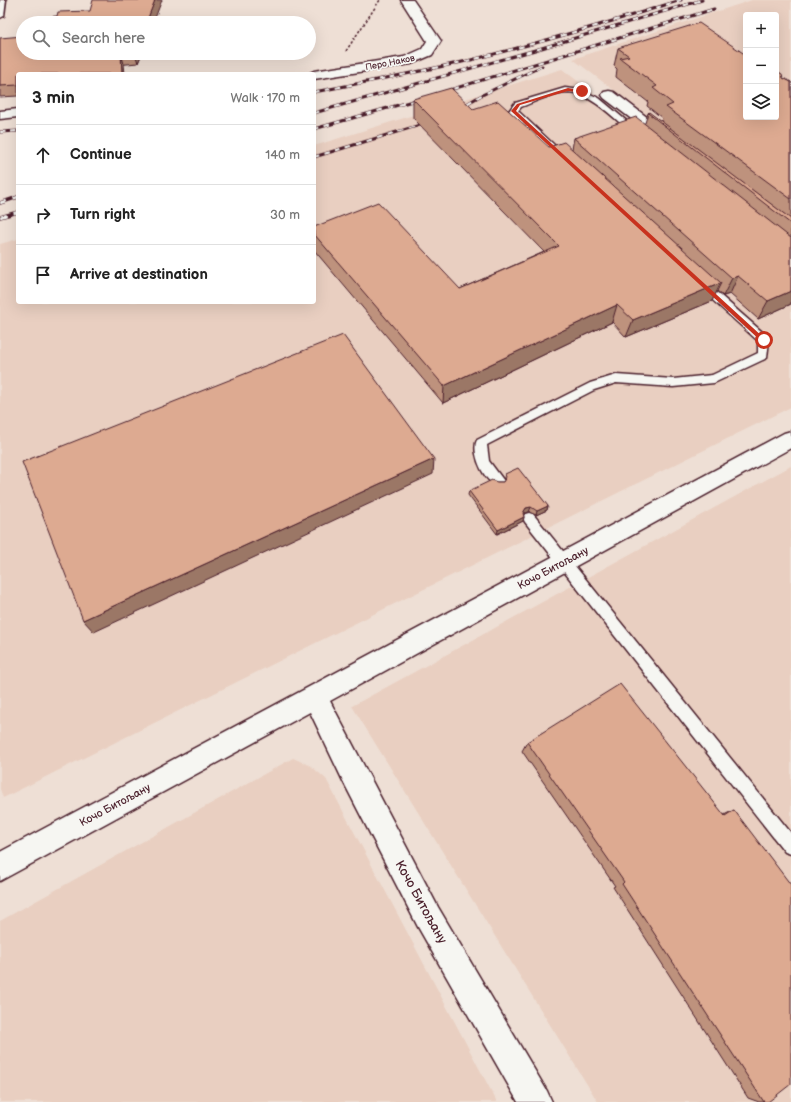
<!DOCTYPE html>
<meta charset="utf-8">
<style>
body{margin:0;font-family:"Balsamiq Sans",sans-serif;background:#f2f2f2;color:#222}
.controls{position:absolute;right:12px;top:12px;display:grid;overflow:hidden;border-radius:4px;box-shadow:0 4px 16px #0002}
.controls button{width:36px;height:36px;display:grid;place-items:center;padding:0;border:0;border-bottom:1px solid #e0e0e0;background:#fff;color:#222;font:20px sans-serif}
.stop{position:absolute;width:12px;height:12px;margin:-9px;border:3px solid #c8321e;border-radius:50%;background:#fff}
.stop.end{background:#c8321e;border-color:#fff;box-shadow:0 1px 4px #0008}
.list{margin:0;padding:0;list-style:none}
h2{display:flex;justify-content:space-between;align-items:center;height:52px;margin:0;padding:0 16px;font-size:17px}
h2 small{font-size:13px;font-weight:400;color:#767676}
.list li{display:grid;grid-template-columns:26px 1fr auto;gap:12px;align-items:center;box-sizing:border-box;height:60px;padding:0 16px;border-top:1px solid #e0e0e0}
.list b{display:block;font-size:15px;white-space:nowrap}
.list em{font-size:13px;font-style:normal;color:#767676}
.icon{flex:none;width:22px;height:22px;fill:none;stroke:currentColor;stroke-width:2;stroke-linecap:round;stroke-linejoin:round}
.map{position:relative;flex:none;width:791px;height:1102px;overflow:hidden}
.search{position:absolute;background:#fff;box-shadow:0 4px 16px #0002;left:16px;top:16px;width:300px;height:44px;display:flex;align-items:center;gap:10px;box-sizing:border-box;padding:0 14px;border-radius:22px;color:#767676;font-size:15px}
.panel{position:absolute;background:#fff;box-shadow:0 4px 16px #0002;left:16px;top:72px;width:300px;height:232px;border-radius:4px}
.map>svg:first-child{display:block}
.built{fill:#e9cfc1;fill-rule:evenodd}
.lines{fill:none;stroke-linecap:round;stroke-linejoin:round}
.service-casing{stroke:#4a1f2b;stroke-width:3}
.minor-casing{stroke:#4a1f2b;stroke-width:3}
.path{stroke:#4a1f2b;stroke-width:1.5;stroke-dasharray:2.5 2;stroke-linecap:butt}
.service{fill:#f6f6f2;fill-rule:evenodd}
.minor{fill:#f6f6f2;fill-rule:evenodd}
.rail-far1-casing{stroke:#4a1f2b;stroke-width:3}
.rail-casing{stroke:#4a1f2b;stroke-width:3.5}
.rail-far1{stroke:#f6f6f2;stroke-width:2;stroke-dasharray:5.5;stroke-linecap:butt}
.rail{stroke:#f6f6f2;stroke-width:2.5;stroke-dasharray:7;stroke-linecap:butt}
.wall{fill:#be927d;stroke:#4a1f2b}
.shaded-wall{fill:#9b7766;stroke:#4a1f2b}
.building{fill:#ddaa91;stroke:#4a1f2b}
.route{fill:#c8321e}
.labels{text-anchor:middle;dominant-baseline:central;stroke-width:3.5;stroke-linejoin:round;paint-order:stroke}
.far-street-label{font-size:9px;fill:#4a1f2b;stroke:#f6f6f2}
.street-label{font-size:11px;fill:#4a1f2b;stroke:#f6f6f2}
.near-street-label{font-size:13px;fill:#4a1f2b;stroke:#f6f6f2}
</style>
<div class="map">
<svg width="791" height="1102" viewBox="0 0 791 1102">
<rect width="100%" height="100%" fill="#eedfd5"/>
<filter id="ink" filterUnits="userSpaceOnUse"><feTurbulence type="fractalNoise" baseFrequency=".025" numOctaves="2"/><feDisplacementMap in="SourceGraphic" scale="8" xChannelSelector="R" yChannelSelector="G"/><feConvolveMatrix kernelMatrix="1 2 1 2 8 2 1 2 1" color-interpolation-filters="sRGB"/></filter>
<g filter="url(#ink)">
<path class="built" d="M752,0H791V226L573,59ZM746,15H776V117H746Z
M562,69L791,244V407L3,798L0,789V244L18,239V302H314V146Z
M791,466V1102H598L352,706Z
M293,758L311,766L326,779L497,1102H0V921Z"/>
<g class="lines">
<g class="service-casing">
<path id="service" d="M0,0H6L4,16L0,18Z
M565,88L581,90L599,98L641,133L640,135H634C617,121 592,94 569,92C553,92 535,102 521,107L518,111L568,158L567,160H561L509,111L515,103Z
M701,280L705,282L768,337L769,340L767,358L714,383L673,387L616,383L594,390L487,445L489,461L504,481L502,485C487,490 470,453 477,440L590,383L616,375L673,379L712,375L758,353V341L697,286L696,284Z
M529,513L533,514L791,833V854L785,852L525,522L523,518L525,514Z"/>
</g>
<g class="minor-casing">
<path id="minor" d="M401,0H413L441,41L432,55L411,64L314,79V74H308L314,71L404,57L422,49L427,41Z
M609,91L614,92L673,137L675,140L673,143L668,144L663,143L604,98L602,95L604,92Z
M18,109V117L0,119V111Z
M791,431V448L330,701L438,907L547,1091L552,1102H518L418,927L344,783L310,712L0,881V852L784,433Z"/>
</g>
<path class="path" d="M346,51L380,0"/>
<use href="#service" class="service"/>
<use href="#minor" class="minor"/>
<g class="rail-far1-casing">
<path id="rail-far1" d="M314,92C367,82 419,72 471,60C542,42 612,22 681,0
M443,92L714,9
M458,109L480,96L542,66
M314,113L535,50L702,0
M314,129L423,98
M0,132L18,131
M314,157L420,125"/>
</g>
<g class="rail-casing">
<path id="rail" d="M0,203L18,197
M0,217L18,212"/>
</g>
<use href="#rail-far1" class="rail-far1"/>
<use href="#rail" class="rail"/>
</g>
<path class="wall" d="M0,38L23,53H142L138,63L18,74V96L0,97Z
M618,48L746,117L783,78L791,82V304L758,319L730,294L723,296L717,291L712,301L626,337L612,322L443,403L314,250V234L460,289L544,252L413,118V99L473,109L549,147L572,149L574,138L645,123L648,113L661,121L662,118L647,106L648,102L616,77L617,69L614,66Z
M505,474L548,506L547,510L536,515L529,512L525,513L523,515L524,517L523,521L497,534L468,495L469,491L497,482H503L505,480L504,478Z
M527,742L724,815L734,810L768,1102H759L748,1098L613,887L615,886L522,751Z"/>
<path class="shaded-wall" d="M155,0H162L153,23H146Z
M121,53L124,64L125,74H122Z
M135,53H142L138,63Z
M738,276L730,294L723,296L732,278Z
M721,283L712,301L626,337L633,320Z
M791,291V304L758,319L768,301Z
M617,305L612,322L443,403L444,386Z
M434,459L433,474L94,632L83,620Z
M548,506L547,510L536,515L537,511Z
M531,507L529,512L525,513L522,517L523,513L526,508Z
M524,517L523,521L497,534L498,530Z"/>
<path class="building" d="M93,0H155L146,23H45L46,17L57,16L58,12L90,11Z
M699,23L746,55V117H776V71H777L782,74L783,78L791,82V199L666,107L673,104L653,88L657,86L620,58L629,56L618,48Z
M23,36V53H121L122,74H18V85L0,86V38Z
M451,88L473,109L498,101L549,147L564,142L721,283L633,320L617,305L444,386L314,234V227L378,202L460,289L559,246L413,99Z
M649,112L791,219V224L648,113Z
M636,117L791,238V291L768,301L738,276L732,278L574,138Z
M343,335L434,459L83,620L22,462Z
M518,468L548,506L537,511L531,507L526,508L523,513L524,517L498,530L469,491L492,480L497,482H503L506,477L505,474Z
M620,684L725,816L734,810L791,885V1084L768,1102H764L622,884L624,882L527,742Z"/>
</g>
<path class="route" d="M568,88L584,91L582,93L568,91L520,105L516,111L765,339V342H762L511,111L517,104Z"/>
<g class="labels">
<g class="far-street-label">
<text transform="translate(390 63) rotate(-11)">Перо Наков</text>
</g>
<g class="street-label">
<text transform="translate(553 568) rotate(-28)">Кочо Битољану</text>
<text transform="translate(115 805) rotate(-28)">Кочо Битољану</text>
</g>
<g class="near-street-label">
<text transform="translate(421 902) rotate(61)">Кочо Битољану</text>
</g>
</g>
</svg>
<div class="controls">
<button>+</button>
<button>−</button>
<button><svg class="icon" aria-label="layers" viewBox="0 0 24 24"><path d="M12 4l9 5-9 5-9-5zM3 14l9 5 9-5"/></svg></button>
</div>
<div class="stop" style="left:764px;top:340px"></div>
<div class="stop end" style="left:582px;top:91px"></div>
<div class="search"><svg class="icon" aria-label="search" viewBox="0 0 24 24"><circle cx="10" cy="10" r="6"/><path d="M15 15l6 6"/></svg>Search here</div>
<section class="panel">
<h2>3 min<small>Walk · 170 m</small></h2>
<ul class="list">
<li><svg class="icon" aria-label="ahead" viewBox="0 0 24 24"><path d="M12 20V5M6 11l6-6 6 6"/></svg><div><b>Continue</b></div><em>140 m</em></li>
<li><svg class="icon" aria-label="right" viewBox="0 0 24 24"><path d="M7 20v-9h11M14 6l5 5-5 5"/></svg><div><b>Turn right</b></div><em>30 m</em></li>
<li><svg class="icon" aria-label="arrive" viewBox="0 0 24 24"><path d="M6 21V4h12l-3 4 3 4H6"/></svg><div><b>Arrive at destination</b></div></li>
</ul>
</section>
</div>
